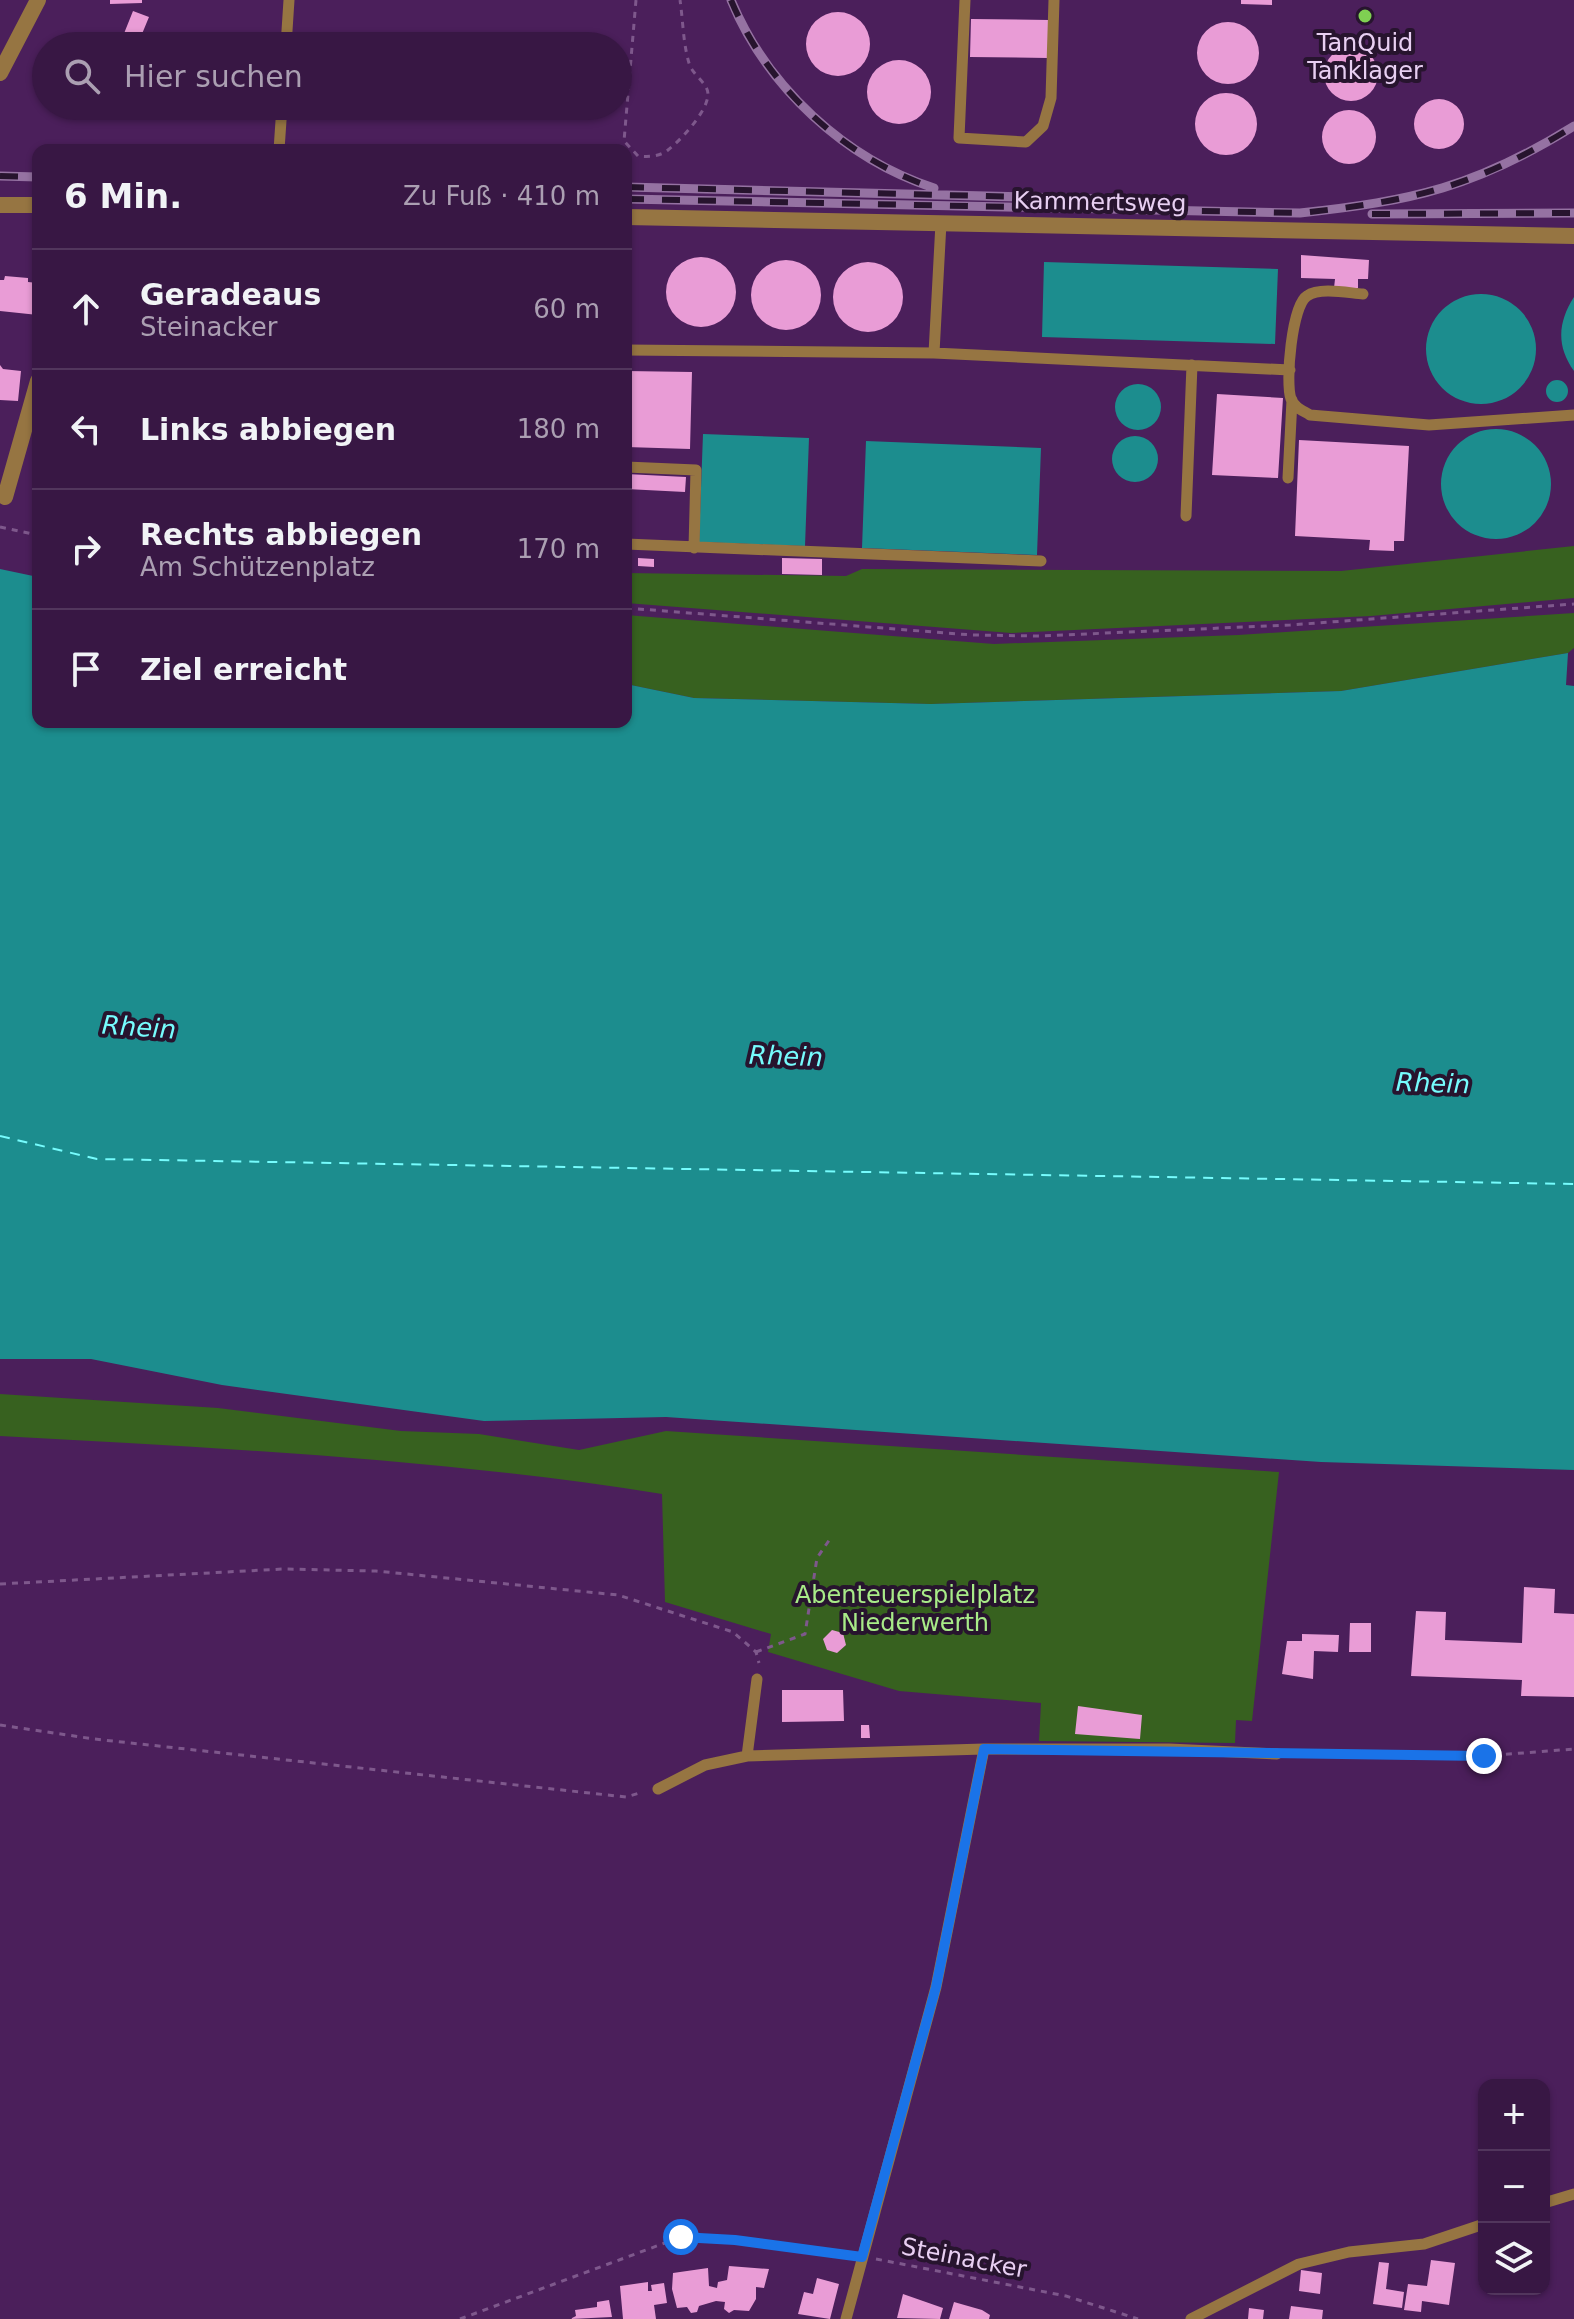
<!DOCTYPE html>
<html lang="de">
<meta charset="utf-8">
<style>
body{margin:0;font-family:"DejaVu Sans",sans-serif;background:#43244f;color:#f1f3f6}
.controls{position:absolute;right:24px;bottom:24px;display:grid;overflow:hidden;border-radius:16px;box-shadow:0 2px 6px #0004}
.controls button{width:72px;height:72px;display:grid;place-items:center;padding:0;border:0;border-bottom:2px solid #52365d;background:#381744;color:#f1f3f6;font:40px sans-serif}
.stop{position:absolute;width:24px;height:24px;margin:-18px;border:6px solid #1a73e8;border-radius:50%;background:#fff}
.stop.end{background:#1a73e8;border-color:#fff;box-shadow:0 2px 8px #0008}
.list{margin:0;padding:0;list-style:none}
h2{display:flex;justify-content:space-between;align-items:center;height:104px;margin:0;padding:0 32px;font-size:34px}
h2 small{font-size:26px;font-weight:400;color:#ab9fb2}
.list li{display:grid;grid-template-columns:52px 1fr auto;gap:24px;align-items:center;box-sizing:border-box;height:120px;padding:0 32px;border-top:2px solid #52365d}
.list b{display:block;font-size:30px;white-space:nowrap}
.list p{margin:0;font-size:26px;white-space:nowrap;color:#ab9fb2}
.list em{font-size:26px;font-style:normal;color:#ab9fb2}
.icon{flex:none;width:44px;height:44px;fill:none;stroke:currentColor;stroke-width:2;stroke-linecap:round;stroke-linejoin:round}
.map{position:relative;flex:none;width:1574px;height:2319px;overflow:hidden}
.search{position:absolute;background:#381744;box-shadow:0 2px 6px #0004;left:32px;top:32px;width:600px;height:88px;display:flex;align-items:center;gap:20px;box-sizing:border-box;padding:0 28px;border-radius:44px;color:#ab9fb2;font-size:30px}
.panel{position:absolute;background:#381744;box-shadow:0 2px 6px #0004;left:32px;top:144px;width:600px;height:584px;border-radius:16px}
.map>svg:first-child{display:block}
.green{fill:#37611f}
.water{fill:#1c8d8e}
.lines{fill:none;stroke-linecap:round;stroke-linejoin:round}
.ferry{stroke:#76fcfd;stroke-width:2;stroke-dasharray:10 8;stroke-linecap:butt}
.building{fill:#e99cd6}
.path{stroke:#7e588c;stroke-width:3;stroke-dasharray:6 6;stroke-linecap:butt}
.lane{stroke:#967542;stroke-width:11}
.street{stroke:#967542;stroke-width:16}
.rail-casing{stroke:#9572a2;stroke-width:9}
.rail{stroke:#27142e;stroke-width:6;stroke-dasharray:18;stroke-linecap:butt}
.route{stroke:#1a73e8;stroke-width:10}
.poi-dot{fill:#7fd052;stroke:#27142e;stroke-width:3}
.labels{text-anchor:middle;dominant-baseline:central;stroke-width:8;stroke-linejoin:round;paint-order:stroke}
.poi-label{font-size:24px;fill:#e8cff2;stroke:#27142e}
.street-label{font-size:24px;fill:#e8cff2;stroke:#27142e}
.park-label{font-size:24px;fill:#a8eb88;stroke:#27142e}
.water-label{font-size:26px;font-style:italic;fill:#76fcfd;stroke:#27142e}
</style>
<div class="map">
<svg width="1574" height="2319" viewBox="0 0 1574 2319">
<rect width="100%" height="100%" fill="#4b1f5b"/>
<path class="green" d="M1574,546V598L1371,616L1011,633L626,603V573L846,576L862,569L1341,571Z
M1574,613V648L1568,653L1341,691L931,704L694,698L626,684V615L994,644L1238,635Z
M0,1394L218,1408L401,1431L479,1434L579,1450L666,1431L1279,1472L1252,1721L1236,1720L1235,1743L1039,1741L1041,1703L899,1691L768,1652L771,1634L665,1602L662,1494C444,1459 220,1448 0,1436Z"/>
<path class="water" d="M1044,262L1278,269L1275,344L1042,337Z
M1426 349a55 55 0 1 1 110 0a55 55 0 1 1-110 0Z
M1574,297V371C1556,346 1558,322 1574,297Z
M1546 391a11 11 0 1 1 22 0a11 11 0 1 1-22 0Z
M1115 407a23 23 0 1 1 46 0a23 23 0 1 1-46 0Z
M1441 484a55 55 0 1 1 110 0a55 55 0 1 1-110 0Z
M703,434L809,438L805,546L699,542Z
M1112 459a23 23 0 1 1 46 0a23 23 0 1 1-46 0Z
M866,441L1041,448L1037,555L862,548Z
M0,569L38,577V722H626V684L694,698L931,704L1341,691L1568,653L1566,685L1574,686V1470L1321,1462L666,1417L484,1421L222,1385L91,1359H0Z"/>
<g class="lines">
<path class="ferry" d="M0,1136L97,1159L1574,1184"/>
</g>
<path class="building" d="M110,0H142V3L110,4Z
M1241,0H1272V5L1241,4Z
M133,11L149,17L137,46H119Z
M806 44a32 32 0 1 1 64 0a32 32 0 1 1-64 0Z
M971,19L1049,20L1048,58L970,57Z
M1197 53a31 31 0 1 1 62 0a31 31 0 1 1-62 0Z
M1324 74a27 27 0 1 1 54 0a27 27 0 1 1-54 0Z
M867 92a32 32 0 1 1 64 0a32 32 0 1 1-64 0Z
M1195 124a31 31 0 1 1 62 0a31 31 0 1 1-62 0Z
M1414 124a25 25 0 1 1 50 0a25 25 0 1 1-50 0Z
M1322 137a27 27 0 1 1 54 0a27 27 0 1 1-54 0Z
M1301,255L1369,260L1368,279H1358V288H1334L1335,279L1301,278Z
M666 292a35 35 0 1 1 70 0a35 35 0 1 1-70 0Z
M751 295a35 35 0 1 1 70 0a35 35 0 1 1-70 0Z
M833 297a35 35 0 1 1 70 0a35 35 0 1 1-70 0Z
M5,276L28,278V282L38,283V315L0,311V280H4Z
M0,365L3,369L21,371L18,401L0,400Z
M626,371L692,372L690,449L626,447Z
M1217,394L1283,398L1278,478L1212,475Z
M1299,440L1409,446L1404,541H1394V551L1369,550L1370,540L1295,536Z
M626,474L686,477L685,492L626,489Z
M638,558L654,559V567L638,566Z
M782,558L822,559V575L782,574Z
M1524,1587L1555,1589L1554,1613L1574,1614V1697L1521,1696L1522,1680L1411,1676L1416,1611L1446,1612L1445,1640L1522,1643Z
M1350,1623H1371V1652H1349Z
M832,1630L843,1633L846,1645L837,1653L827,1650L823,1639Z
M1302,1634L1339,1635L1338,1652L1314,1651L1313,1679L1282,1674L1287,1641H1302Z
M782,1690H843L844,1721L782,1722Z
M1078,1706L1142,1715L1140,1739L1075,1734Z
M861,1725H869L870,1738H861Z
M1431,2260L1455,2263L1449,2305L1422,2301L1421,2312L1404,2310L1408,2284L1427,2286Z
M1379,2262L1389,2263L1386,2289L1404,2292L1402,2308L1373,2304Z
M729,2266L769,2269L764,2288L756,2287V2299L749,2311L734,2310L729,2313L724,2309L725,2302L716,2301L699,2306L697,2312L691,2313L687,2307L677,2308L672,2289L673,2273L708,2268L709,2286L717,2288L718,2282L727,2280Z
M1301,2270L1322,2273L1320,2294L1299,2291Z
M817,2278L839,2284L830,2319L798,2314L804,2292L813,2294Z
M648,2282V2291H652L651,2285L664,2283L667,2303L654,2305L656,2319H623L620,2286Z
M903,2294L943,2308L940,2319L897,2318Z
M609,2300L612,2317L570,2319L576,2316L575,2310L597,2307V2302Z
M954,2302L982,2310L990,2315L989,2319H949Z
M1291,2306L1323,2310L1322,2319H1289Z
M1249,2308L1264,2310L1263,2319H1248Z"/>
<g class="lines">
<path class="path" d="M636,0L624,141L638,156C648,157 659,157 668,150C681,140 708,111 708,94C708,83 692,75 689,63C683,43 683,20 680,0
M0,527L38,535
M626,608L972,635L1039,636L1290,625L1574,604
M0,1584L283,1569L376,1571L618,1595L733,1632L756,1652L759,1663
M756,1652L805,1634L817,1558L832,1536
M0,1725L94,1739L626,1797L643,1792
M1290,1755L1484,1756L1574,1749
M876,2259L1066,2296L1138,2319
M460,2319L681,2237L848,2255"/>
<path class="lane" d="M965,0L959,138L1026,142L1043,126L1051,98L1054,0
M286,46L289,0
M279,150L282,106
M941,223L934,353L1290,370
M1363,294C1348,293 1320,287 1307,296C1292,305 1285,382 1291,399C1295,408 1302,410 1310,415L1429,425L1574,415
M626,350L934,353
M626,467L696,470L694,548
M1288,478L1292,400
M1186,516L1192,365
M626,544L1041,561
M747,1756L757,1679
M658,1789L705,1765L747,1756L984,1749H1169L1277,1754
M1544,2203L1574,2194
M846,2319L936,1987L984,1749
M1191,2319L1299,2264L1349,2252L1424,2244L1484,2224"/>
<path class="street" d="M0,73L38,0
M0,205H38
M626,217L1574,236
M5,497L38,381"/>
<g class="rail-casing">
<path id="rail" d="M731,0C767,87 845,159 934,188
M0,176L38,177
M626,187L1142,200
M626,199L1300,213C1413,201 1476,187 1574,126
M1372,214L1574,213"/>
</g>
<use href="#rail" class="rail"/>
</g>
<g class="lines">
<path class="route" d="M681,2237L735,2240L862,2257L936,1987L984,1749L1484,1756"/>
</g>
<circle class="poi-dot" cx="1365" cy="16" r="8"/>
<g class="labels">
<g class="poi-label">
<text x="1365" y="43">TanQuid<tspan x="1365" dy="28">Tanklager</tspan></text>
</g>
<g class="street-label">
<text transform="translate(1100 202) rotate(1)">Kammertsweg</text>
<text transform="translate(964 2258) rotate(11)">Steinacker</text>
</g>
<g class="park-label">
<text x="915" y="1595">Abenteuerspielplatz<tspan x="915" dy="28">Niederwerth</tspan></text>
</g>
<g class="water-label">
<text transform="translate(139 1027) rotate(4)">Rhein</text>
<text transform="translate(786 1056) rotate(2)">Rhein</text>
<text transform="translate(1433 1083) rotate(2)">Rhein</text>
</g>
</g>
</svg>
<div class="controls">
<button>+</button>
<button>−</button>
<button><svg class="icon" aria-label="layers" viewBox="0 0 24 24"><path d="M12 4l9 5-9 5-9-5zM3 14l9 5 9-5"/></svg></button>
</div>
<div class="stop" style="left:681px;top:2237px"></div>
<div class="stop end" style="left:1484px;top:1756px"></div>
<div class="search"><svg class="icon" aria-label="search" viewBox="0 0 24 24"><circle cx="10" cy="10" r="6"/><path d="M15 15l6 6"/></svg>Hier suchen</div>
<section class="panel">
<h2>6 Min.<small>Zu Fuß · 410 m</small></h2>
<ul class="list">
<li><svg class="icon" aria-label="ahead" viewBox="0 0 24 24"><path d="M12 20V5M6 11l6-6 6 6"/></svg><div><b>Geradeaus</b><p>Steinacker</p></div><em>60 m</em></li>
<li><svg class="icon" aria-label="left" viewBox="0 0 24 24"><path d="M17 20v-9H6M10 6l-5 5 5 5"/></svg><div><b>Links abbiegen</b></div><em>180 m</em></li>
<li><svg class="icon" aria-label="right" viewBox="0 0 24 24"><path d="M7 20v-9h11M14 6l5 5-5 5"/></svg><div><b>Rechts abbiegen</b><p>Am Schützenplatz</p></div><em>170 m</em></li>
<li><svg class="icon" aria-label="arrive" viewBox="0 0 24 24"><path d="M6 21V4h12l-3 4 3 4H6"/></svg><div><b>Ziel erreicht</b></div></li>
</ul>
</section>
</div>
